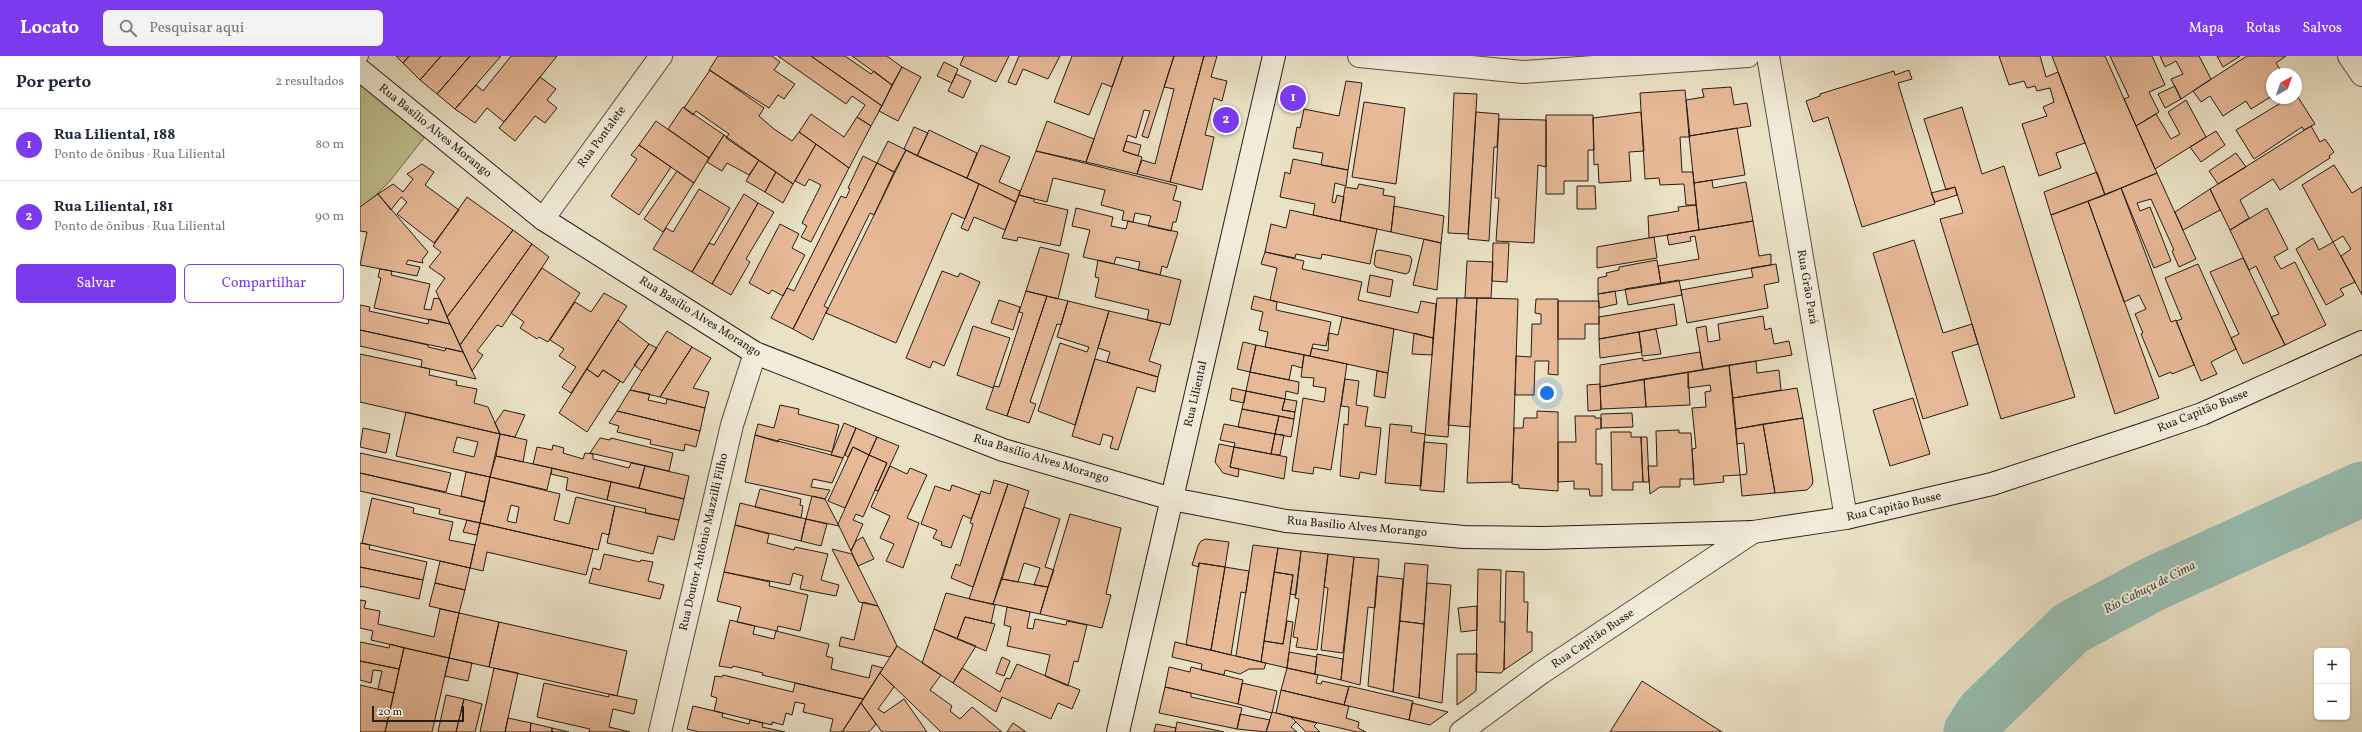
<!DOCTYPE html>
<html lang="pt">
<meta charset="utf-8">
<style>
body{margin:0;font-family:Vollkorn,serif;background:#f2f2f3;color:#1f2937}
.controls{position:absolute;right:12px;bottom:12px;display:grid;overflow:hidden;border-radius:6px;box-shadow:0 1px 3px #0004}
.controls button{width:36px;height:36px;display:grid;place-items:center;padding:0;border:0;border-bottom:1px solid #e0e1e3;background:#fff;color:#1f2937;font:20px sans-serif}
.compass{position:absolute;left:1906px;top:12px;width:36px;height:36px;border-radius:50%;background:#fff;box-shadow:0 1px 3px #0004;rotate:40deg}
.scale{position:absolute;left:12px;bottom:10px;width:92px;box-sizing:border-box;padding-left:4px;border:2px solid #271c16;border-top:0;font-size:11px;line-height:14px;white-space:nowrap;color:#271c16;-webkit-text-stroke:3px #f2ecda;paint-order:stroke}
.you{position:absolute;left:1187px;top:337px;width:14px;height:14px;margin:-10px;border:3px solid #fff;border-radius:50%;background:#1a73e8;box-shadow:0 0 0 6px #1a73e833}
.badge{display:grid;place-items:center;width:26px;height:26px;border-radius:50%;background:#7c3aed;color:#fff;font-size:13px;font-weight:700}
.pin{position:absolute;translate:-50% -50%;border:2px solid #fff;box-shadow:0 1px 4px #0006}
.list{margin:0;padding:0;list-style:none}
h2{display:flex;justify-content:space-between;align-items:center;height:52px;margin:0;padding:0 16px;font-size:17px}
h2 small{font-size:13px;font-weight:400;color:#747a83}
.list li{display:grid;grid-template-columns:26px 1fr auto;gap:12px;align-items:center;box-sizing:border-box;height:72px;padding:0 16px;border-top:1px solid #e0e1e3}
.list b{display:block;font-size:15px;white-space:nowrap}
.list p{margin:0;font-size:13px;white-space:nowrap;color:#747a83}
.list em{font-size:13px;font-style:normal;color:#747a83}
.actions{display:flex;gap:8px;padding:12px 16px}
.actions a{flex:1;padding:9px 0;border:1px solid #7c3aed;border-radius:6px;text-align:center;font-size:14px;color:#7c3aed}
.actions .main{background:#7c3aed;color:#fff}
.icon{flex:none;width:22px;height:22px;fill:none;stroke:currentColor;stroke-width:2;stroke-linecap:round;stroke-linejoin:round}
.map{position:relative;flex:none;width:2002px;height:676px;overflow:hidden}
header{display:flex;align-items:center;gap:24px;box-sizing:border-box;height:56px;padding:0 20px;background:#7c3aed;color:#fff}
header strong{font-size:19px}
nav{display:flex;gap:22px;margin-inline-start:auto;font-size:14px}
.search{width:280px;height:36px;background:#f2f2f3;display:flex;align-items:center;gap:10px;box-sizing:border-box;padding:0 14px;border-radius:6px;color:#747a83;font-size:15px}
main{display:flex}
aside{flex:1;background:#fff}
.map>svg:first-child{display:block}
.green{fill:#c0c090;stroke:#746e53}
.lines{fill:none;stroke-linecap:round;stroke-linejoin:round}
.river{stroke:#98beb2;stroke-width:55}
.building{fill:#e7b997;stroke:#271c16;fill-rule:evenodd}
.lane-casing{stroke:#584e42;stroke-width:16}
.street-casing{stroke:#584e42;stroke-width:24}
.secondary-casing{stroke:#271c16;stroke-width:24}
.lane{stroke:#f2ecda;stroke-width:14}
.street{stroke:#f2ecda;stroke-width:22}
.secondary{stroke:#f2ecda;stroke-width:22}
.labels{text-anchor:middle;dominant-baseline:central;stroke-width:4;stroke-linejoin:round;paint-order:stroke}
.street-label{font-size:12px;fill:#271c16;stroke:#f2ecda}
.water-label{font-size:13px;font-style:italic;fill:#494d45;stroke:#f2ecda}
</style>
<header>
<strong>Locato</strong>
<div class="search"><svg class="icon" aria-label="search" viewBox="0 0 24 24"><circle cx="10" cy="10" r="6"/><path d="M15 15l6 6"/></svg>Pesquisar aqui</div>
<nav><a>Mapa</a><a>Rotas</a><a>Salvos</a></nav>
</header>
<main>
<aside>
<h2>Por perto<small>2 resultados</small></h2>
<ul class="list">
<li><span class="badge">1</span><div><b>Rua Liliental, 188</b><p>Ponto de ônibus · Rua Liliental</p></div><em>80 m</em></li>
<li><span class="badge">2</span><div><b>Rua Liliental, 181</b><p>Ponto de ônibus · Rua Liliental</p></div><em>90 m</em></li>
</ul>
<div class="actions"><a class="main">Salvar</a><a>Compartilhar</a></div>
</aside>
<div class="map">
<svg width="2002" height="676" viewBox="0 0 2002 676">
<rect width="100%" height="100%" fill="#ebe2c6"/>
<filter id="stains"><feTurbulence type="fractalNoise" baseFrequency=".005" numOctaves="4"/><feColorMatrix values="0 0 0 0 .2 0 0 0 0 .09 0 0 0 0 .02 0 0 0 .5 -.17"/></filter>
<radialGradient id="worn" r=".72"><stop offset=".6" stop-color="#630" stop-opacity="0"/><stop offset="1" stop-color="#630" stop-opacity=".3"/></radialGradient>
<path class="green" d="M0,23L67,78L30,125L0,155Z"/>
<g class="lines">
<path class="river" d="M1611,676L1623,657L1711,572L1793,528L2002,433"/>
</g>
<path class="building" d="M36,0H49L43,7Z
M49,0H81L60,24L43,7Z
M81,0H110L77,38L60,24Z
M110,0H141L95,53L77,38Z
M151,0H197L144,66L127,52L115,67L95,53L116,29L123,35Z
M358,0H412L420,6L414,14L435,28L424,43L418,39L409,52L349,14Z
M418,0H451L522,50L511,70L497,61L505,49L492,40L486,48Z
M451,0H485L511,18L514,15L532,29L522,50Z
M492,0H527L542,11L532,29Z
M604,0H649L636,26L600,9Z
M659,0H700L688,23L663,13L656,29L648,26Z
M712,0H763L752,31L742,27L729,59L694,46Z
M763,0H814L788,82L782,80L790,55L784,54L776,82L768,79L763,95L782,101L777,118L726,106Z
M814,0H844L810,126L777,118L782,104L795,108L814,33L804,31Z
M844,0H857L851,21L867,25L862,45L854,42L845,79L854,81L842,134L810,126Z
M1639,0H1680L1686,21L1698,16L1725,87L1696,97L1701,112L1679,120L1662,68L1687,60L1683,51L1694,46L1690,32L1677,35L1675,30L1667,32L1664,25L1649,29Z
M1692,0H1745L1797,117L1745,139Z
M1750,0H1792L1805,29L1789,36L1799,56L1776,70L1764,43L1769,41Z
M1800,0H1839L1851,23L1821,43L1811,23L1823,18L1816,5L1805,11Z
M1857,0H1880L1863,11Z
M1887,0H1926L1916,7L1923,18H1912V40L1891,53L1886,45L1863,60L1850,40L1841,46L1833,35Z
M584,6L598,13L592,27L577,20Z
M542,11L561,21L538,65L519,55Z
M350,14L404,52L399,60L414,73L432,85L439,76L456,88L433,128L366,82L369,78L336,55L333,59L324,52Z
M1549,14L1552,23L1538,27L1575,148L1502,171L1468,61L1453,66L1446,45L1460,40V38L1534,15L1535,19Z
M596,18L611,25L603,42L588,35Z
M180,21L196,33L187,44L197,52L185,67L175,60L155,85L139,72Z
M986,25L1002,27L988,114L961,109L963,97L933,92L937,71L940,72L944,53L979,60Z
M1815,30L1821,43L1805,52L1798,38Z
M1371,31L1374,49L1387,47L1391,70L1329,80L1326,44L1344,41L1342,33Z
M1325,34L1330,81H1320L1322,116H1333L1336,149H1326L1324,128L1300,129L1299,122L1285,123L1280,37Z
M1094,37L1117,38L1108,178L1088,177Z
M1936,38L1955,68L1944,74L1942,71L1894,103L1876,74L1929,42H1936Z
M1826,44L1846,81L1795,113L1776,70L1796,58L1811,83L1820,78L1808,56Z
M1004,46L1045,52L1036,128L992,121Z
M323,51L364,79L349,102L308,73Z
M1602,51L1622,118L1644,110L1715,341L1641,363L1580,163L1603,157L1595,131L1586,134L1564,63Z
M1116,56L1139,58L1137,91H1134L1129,185L1108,183Z
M1281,56L1284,95L1269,96L1271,125L1239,127L1238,108L1234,109L1233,62Z
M451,58L484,81L497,61L511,70L489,112L439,76Z
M1186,59H1233L1234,94H1228V125H1204V138H1186Z
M1139,63L1186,64V111L1178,109L1174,187L1136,185L1139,142H1135Z
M296,65L349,102L334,127L279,89Z
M687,65L734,83L726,106L676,95Z
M1951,70L1960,86L1965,83L1974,96L1969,100L1970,102L1920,134L1913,123L1880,144L1889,162L1870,174L1850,133Z
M554,71L568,77L557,100L544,93Z
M1377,72L1385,119L1334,127L1329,80Z
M569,74L617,97L607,122L557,100Z
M1856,75L1865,89L1841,106L1830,91Z
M364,79L399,104L389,119L367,107L362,115L347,106Z
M528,85L546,94L534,116L517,107Z
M766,85L781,89L778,100L763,95Z
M456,88L489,112L451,186L441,181L447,170L442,167L461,129L449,123L445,130L435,125Z
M279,89L311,111L279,159L251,140L277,103L271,99Z
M621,89L650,101L639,126L660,135L656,146L607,122Z
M546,94L619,128L605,163L592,157L536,287L466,257Z
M676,95L817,130L813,144L821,146L816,166H813L811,175L788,170L791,160L775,157L773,166L762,164L764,155L741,149L745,134L693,122L687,146L659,139Z
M1876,97L1886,111L1858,128L1849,115Z
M503,100L517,107L433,273L411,262L427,232L434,235L481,140L486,142L490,133L488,132Z
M933,103L988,114L986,130L975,127L972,146L975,147L977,139L984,141L980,165L953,159L955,148L920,141L925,116L930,118Z
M399,104L416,116L405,136L386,125Z
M517,107L534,116L514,159L510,157L464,250L468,252L453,284L433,273Z
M62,108L74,116L65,129L99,154L74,187L37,158L47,146L41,141L31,154L18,138L33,128L43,136L53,123L47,118Z
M1974,109L1992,137L2002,131V239L1981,200L1991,193L1983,180L1973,186L1942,129Z
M317,115L334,127L303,176L284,163Z
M416,116L433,128L423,147L405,136Z
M1737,116L1745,139L1691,159L1684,136Z
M1797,117L1836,203L1819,211L1812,195L1814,194L1791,143L1777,147L1780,155L1790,151L1811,205L1794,212L1761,132Z
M1352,124L1353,132L1386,126L1393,165L1339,174L1334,127Z
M619,128L656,146L645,174L614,161L608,175L601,172Z
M999,128L1024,133L1023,139L1035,141L1031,176L980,165L985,131L997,133Z
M1217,130H1235L1236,153H1217Z
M1595,131L1597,139L1575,146L1571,137Z
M1761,132L1811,266L1816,264L1834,309L1812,318L1811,316L1799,321L1781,278L1783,277L1775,258L1786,253L1779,239L1764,246L1728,145Z
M339,133L370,152L332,216L293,193L306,172L313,176Z
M1850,133L1860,154L1823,174L1815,156Z
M18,138L68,196L62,204L63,207L48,204L46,208L60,211L57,220L0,209L7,176L0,175V151Z
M384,138L398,147L352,228L332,216L349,187L354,189Z
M659,139L674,143V146L708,154L700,190L658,181L657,185L642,182Z
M107,141L153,174L87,261L76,235L85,222L69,211L81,196L73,190Z
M1728,145L1799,342L1755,358L1691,159Z
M398,147L414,156L386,203L390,206L371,239L352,228Z
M1336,149L1339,174L1289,182L1288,160L1319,155L1318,151Z
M1034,150L1084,160L1081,187L1031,176Z
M716,152L753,161L751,170L766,173L768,165L818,176L807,212L802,210L800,219L778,214L780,206L756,201L754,208L723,201L730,174L712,170Z
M1907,152L1928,193L1914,201L1921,213L1935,206L1966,269L1925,289L1911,261L1919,258L1896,210L1889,214L1870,174Z
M930,154L1017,173L1010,208L962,198L961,203L936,198L935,202L905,196L911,168L926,172Z
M1393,165L1399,200L1411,198V209L1301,228L1298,210L1339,203L1335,180L1330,181L1331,185L1309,189L1307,179Z
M420,168L439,178L432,192L445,199L423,240L412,234L409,238L389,227Z
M153,174L172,188L100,289L87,261Z
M1294,181L1297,202L1237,212V191Z
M1953,182L1959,194L1973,186L1995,226L1980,233L1984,239L1966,249L1936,193Z
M1064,183L1081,187L1077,234L1053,229Z
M1554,184L1583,277L1612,268L1618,288L1592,296L1608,349L1563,363L1513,197Z
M1133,187H1149L1147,226L1132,225Z
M172,188L189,201L142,271L137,269L117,295L123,299L112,315L100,289Z
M680,191L709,198L698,243L666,235Z
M1019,194L1050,200L1052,204L1049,216L1046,218L1016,211L1014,208L1016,195Z
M905,196L944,205L942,213L1002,226L998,244L1058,257L1061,245L1076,248L1073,282L910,244L917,212L901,208Z
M1883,202L1925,289L1883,308L1871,282L1879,278L1850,216Z
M738,204L821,224L810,269L787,264L789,254L735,241L739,222L735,221Z
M1297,204L1301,228L1238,238V222L1247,220L1246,217L1259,214V211Z
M1107,205L1133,206L1131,242H1105Z
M1416,208L1419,226L1404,229L1408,252L1327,267L1321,234L1393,221L1391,212Z
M1838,208L1876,293L1851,306L1857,318L1841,325L1816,265L1822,263L1805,222Z
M182,212L220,237L188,286L179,281L177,283L160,272L164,266L151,257Z
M20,213L32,215L31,219L70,228L64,253L71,254L74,242L80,243L90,268L14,252L21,222L18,221Z
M582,215L598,221L600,217L620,226L584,310L573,305L570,312L546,302Z
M1010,219L1033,224L1030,241L1007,236Z
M1319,224L1322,239L1268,249L1265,233Z
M666,235L687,240L647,360L626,353L634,330L639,331L663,257L659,256Z
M1255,235L1257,248L1239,252L1238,238Z
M244,237L267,250L211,337L202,331L216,311L199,300L204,293L190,284L215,246L231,256Z
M687,240L708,245L701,269L697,268L670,346L676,348L669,367L647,360Z
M894,240L917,246L916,254L971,266L966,290L953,288L950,300L905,291L908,276L899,274L903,256L891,253Z
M1077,242H1097L1088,381L1065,379Z
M1097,242H1117L1110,371L1088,369Z
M1117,242L1158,243L1152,426L1107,427Z
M1176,243H1198V319L1188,318L1189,305H1175L1174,339H1155L1156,300L1171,301L1172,268H1181V258L1175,257Z
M639,244L660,251L653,274L631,267Z
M708,245L749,255L715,369L678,355L700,287L727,296L729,291L697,281Z
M1198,245H1239V268H1225V283H1198Z
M1314,248L1317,269L1239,283V261Z
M0,249L10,251L9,255L68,268L69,263L90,268L103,296L0,274Z
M749,255L801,267L789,305L801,309L798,321L747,306L750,296L738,292Z
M1403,260L1405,274L1411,272L1414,288L1429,285L1432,299L1343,314L1336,272L1346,270L1348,286L1360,284L1358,268Z
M982,261L1034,273L1028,317L950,300L952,292L968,295L969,277L978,279Z
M258,264L289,288L263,327L243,314L238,321L227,313Z
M613,270L650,282L633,332L597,319Z
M1296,273L1301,298L1282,300L1279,276Z
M0,274L68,289V291L85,295L86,292L103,296L116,323L61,311L62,304L0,290Z
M307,275L332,291L300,341L270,334Z
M1279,276L1282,296L1240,302L1239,283Z
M1054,277L1073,282L1072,299L1052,298Z
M883,286L896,289L890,316L877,313Z
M289,288L297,292L282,315L274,309Z
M896,289L944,299L942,312L932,309L929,324L890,316Z
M332,291L351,302L333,332L349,336L345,352L300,341Z
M1340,296L1343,314L1240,331V309L1283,302V305Z
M0,298L70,313L69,319L97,325L96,329L117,333L114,347L128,351L140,378L0,346Z
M944,299L987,308L971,414L954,411L953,418L932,415L943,342L964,346L966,332L953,330L954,322L941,321Z
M735,303L798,321L795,336L777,331L758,394L750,392L753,381L743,378L740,389L712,380Z
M1396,305L1397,317L1419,314L1421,334L1373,342L1369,309Z
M1369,309L1380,419L1363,420L1364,426L1334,429L1332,393L1336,392L1332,352L1346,351L1345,336L1351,335L1350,329L1328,332V316Z
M227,313L238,321L243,314L260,325L227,376L199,357Z
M1017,315L1028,317L1025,342L1014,340Z
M890,316L939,326L938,338L926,335L925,343L886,335Z
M1328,316L1330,349L1286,351L1284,323Z
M985,323L999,325L996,349L1008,351L1005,370L1021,372L1016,419L1000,416L999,423L980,420L984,368L988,369L989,351L981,350Z
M1284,323L1286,351L1241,353L1240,331Z
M1240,328L1241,354L1228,355L1227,329Z
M872,332L886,335L884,347L870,344Z
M1437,332L1443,362L1376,373L1373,342Z
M270,334L290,338L288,344L306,348L307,343L345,352L340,375L257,355Z
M886,335L925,343L922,354L935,356L934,363L882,353Z
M1553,342L1570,398L1530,410L1513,354Z
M925,343L937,345L935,356L922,354Z
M420,349L439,353L438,358L479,369L472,396L419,383L418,386L395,379L398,368L414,372Z
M882,353L919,360L915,378L878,371Z
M144,354L165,359L155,381L140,378L135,367Z
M257,355L340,375L336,391L325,388L324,395L290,388L291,384L257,376L259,370L249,367Z
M1177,355L1198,356V435L1159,432V429L1152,428L1154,372H1163L1164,362H1177Z
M46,356L140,378L130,421L36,400ZM97,381L118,386L114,401L93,396Z
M1272,357L1273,371L1241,372V358Z
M919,360L934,363L931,381L915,378Z
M1215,360H1235V362H1241V373H1236V408H1242V440H1230L1229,433H1214V425L1198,426V386H1216Z
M1443,362L1453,425L1452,429L1447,434L1415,437L1403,368Z
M484,367L496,372L483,402L471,399Z
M864,368L915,378L911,398L874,391L875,387L860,384Z
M1030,368L1052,370L1051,376L1065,378L1061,430L1025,427Z
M1403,368L1415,437L1382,440L1380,419L1387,418L1384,387L1377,388L1376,373Z
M3,372L30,378L26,397L0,391Z
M496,372L517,381L509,399L493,391L488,401L485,399Z
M1319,374V377H1331L1334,423H1320V431H1300L1290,438L1288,410H1297L1296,375Z
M1251,376H1271V381H1281L1283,426H1273V434H1252Z
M140,378L167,384L163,406L136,400Z
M915,378L924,379L920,399L911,398Z
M395,379L483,402L472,427L453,423L451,431L470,434L465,443L385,426Z
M517,381L539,390L518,435L515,434L527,407L509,399Z
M1281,381H1287L1289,426H1283Z
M240,382L250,384L251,382L313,397L309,415L230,397Z
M1064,386L1087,388L1084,436L1060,434Z
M859,388L874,391L870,411L879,413L878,421L863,417L855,406Z
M193,389L204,392L203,397L223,403L225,397L233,398V403L269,412L271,407L285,410L279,432L173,408L177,391L192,394Z
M493,391L509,399L485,452L468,445Z
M874,391L927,401L924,423L870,411Z
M0,397L91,417L86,436L0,417Z
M509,399L527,407L503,461L496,458L493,464L503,468L491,495L478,468Z
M136,400L192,412L187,434L130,421Z
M285,410L329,420L324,443L279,432Z
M530,410L547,418L550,412L567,419L547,462L559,467L543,512L526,505L534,488L520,482L530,460L511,451Z
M192,412L251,426L247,444L206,434L208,422L191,418Z
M106,416L130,421L125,446L101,440Z
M0,417L125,446L120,467L79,458L80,453L0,435Z
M130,421L200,438L194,464L209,468L216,441L255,450L249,479L242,477L238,494L120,467ZM151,449L159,451L156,467L147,465Z
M634,424L648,428L613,531L591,522L596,508L600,510L613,468L610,467L621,435L630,438Z
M251,426L324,443L319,464L285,457L286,453L247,444Z
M648,428L669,435L633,548L609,543Z
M592,429L620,439L611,463L603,459L591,492L581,489L582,486L573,482L577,474L561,468L575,430L590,435Z
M400,433L441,443L440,449L443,450L441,462L395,451Z
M452,440L465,443L479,470L446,463Z
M12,442L54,452L53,457L93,466L89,484L115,489L110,512L2,487Z
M380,447L446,463L441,485L375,469Z
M255,450L319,464L314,484L298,480L293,498L247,487Z
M664,451L700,463L685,511L694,514L688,531L674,529L680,512L664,507L658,526L642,523Z
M710,458L761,472L746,538L751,539L742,572L680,558Z
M446,463L467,468L461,490L441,485Z
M107,464L120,467L117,479L103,476Z
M120,467L233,493L226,519L127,496L123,515L110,512Z
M375,469L409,478L407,487L434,494L435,491L468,498L461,524L479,529L476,540L440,533L443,520L433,517L430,529L364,516Z
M503,481L514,503L498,510L491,495L496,485Z
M846,483L869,486L865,511L839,507V511L832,509L838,490L841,485Z
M0,487L10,489L9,493L67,506L63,524L0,511Z
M893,489L918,492L901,606L876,600Z
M918,492L941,495L936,539L930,538L933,519L914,516Z
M472,493L492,498L518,550L499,546Z
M941,495L968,498L957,594L936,591L938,582L933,581L939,543L935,542Z
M244,498L280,506L281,504L293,506L288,525L304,529L300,543L229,527L233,512L240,514Z
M968,498L994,501L983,597L961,594L968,532L964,531Z
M994,501L1019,503L1015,552L1008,551L1000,629L981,624Z
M80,505L110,512L105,534L75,527Z
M839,507L865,511L851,594L826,589Z
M1045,507L1068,509L1064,568L1040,565Z
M0,511L63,524L59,543L0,530V532Z
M865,511L889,515L886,537L881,536L871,599L851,594Z
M1118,513L1141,514L1140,566H1145L1144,614L1141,617L1116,616Z
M1146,515L1164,516V546H1168L1167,576H1172V595L1144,614Z
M364,516L410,526L409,530L448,539L440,575L418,570L417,575L377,566L381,551L357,545Z
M914,516L933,519L923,588L904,585Z
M1017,520L1043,523L1033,636L1008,630Z
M642,523L688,531L680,558L633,548Z
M75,527L105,534L99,557L69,550Z
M1067,527L1091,529L1082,647L1059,642Z
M586,537L635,549L631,567L605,561L597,583L574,573Z
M0,544L6,545L4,552L20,555L18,568L74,581L80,553L99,557L89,602L11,584L13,575L0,572Z
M503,546L518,550L537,590L530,601L479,590L481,581L494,584Z
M1117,550V574L1101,576L1098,552Z
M647,551L670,556L667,572L673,573L675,563L706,569L707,565L727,569L718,606L714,605L708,630L685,620L690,599L647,590L651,571L644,569Z
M99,557L139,566L129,611L89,602Z
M605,561L635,568L626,595L597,583Z
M370,564L395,570L393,578L414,583L416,575L469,588L466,600L473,602L471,613L509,622L512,609L523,612L503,643L402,619L403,617L373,610L372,612L359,610Z
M927,565L933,566L927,612L901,606L904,585L923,588Z
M1040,565L1064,568L1059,642L1033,636Z
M139,566L267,595L257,640L129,611Z
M574,573L616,590L593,627L562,607Z
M0,586L29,592L30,588L44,592L39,613L0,605Z
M815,586L906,607L904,613H889L880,618L865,614L864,619L841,614L842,608L812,601Z
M537,590L581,619L570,634L592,650L590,655L600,663L612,651L642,676H581L520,617Z
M44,592L89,602L72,676H25Z
M929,596L957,601L955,618L927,612Z
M957,598L983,603L981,624L955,618Z
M1097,598H1117L1116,635L1097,649Z
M642,601L650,605L644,620L636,617Z
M89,602L112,607L108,625L85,620Z
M0,605L39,613L34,637L18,633L22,615L13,614L11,627L0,624Z
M657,608L720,634L712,653L698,647L691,663L642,641L636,656L593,627L602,612L640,636L646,622L650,623Z
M809,611L830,616L831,611L883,624L878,648L805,631Z
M134,612L158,617L145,676H120Z
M927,612L958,619L956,627L961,628L962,625L989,631L984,649L921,634Z
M520,617L534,631L518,653L524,657L544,643L567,676H522L501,647Z
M363,619L433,636L435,627L503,643L482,676H470L473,663L443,656L445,648L435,646L432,659L426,657L423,669L412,666V669L354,655L357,642L351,640L355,620L362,621Z
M1282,625L1362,676H1250Z
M184,627L249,641V638L277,644L274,658L253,653L249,671L270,676H229L230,673L177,661Z
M882,627L917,635L912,657L878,648Z
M0,629L34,637L25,676H0Z
M989,630L1053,645L1049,664L984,649Z
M805,631L831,637V641L882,652L877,673L799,657Z
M921,634L989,650L986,662L999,666L998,672L1006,676H997L916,657Z
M86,639L104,643L96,676H78Z
M104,643L122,648L115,676H96Z
M501,647L516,668L509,676H482Z
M1052,647L1088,656L1070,669L1049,664Z
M333,650L363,657L362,661L389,668L390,664L403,667L402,671L425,676H339L327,673Z
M912,656L931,661L936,666L931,671L937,676H906Z
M880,658L910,664L906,676L877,673Z
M931,661L957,667L954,670L960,676H946Z
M148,662L171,667L170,676H145Z
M817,666L864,676H815Z
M171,667L192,672V676H170Z
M653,667L666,676H647Z
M796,668L816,672L815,676H794Z
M192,672L209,676H192Z"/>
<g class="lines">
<g class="lane-casing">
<path id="lane" d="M0,1L1,0"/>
</g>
<g class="street-casing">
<path id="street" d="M999,0L1163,16L1388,0
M1408,0L1486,462
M1989,0L2002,19
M183,163L301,0
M300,676L372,369L395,297
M1101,676L1181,617L1393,476"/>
</g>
<g class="secondary-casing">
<path id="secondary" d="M0,14L183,163L395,297L643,394L812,443L926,465L1104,481L1183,482L1393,476L1486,462L1632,428L1781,379L1842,358L2002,286
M758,676L914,0"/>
</g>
<use href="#lane" class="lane"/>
<use href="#street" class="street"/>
<use href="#secondary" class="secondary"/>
</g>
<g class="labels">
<g class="street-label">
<text transform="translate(75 75) rotate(39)">Rua Basílio Alves Morango</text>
<text transform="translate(242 81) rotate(-54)">Rua Pontalete</text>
<text transform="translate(1447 231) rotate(80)">Rua Grão Pará</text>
<text transform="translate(340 261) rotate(32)">Rua Basílio Alves Morango</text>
<text transform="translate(836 338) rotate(-77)">Rua Liliental</text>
<text transform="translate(1843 355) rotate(-22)">Rua Capitão Busse</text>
<text transform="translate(681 403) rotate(17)">Rua Basílio Alves Morango</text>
<text transform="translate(1534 451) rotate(-13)">Rua Capitão Busse</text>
<text transform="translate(997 471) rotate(5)">Rua Basílio Alves Morango</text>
<text transform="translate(344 486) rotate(-77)">Rua Doutor Antônio Mazzilli Filho</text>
<text transform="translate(1233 583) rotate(-34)">Rua Capitão Busse</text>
</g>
<g class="water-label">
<text transform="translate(1790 532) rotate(-27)">Rio Cabuçu de Cima</text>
</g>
</g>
<rect width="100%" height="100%" filter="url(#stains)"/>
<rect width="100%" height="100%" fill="url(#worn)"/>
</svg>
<div class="controls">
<button>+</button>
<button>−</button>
</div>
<svg class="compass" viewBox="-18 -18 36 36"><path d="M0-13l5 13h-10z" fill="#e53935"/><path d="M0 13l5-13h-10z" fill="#747a83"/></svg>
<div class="scale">20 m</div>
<div class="you"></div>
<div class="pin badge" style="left:933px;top:42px">1</div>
<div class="pin badge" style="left:866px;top:64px">2</div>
</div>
</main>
